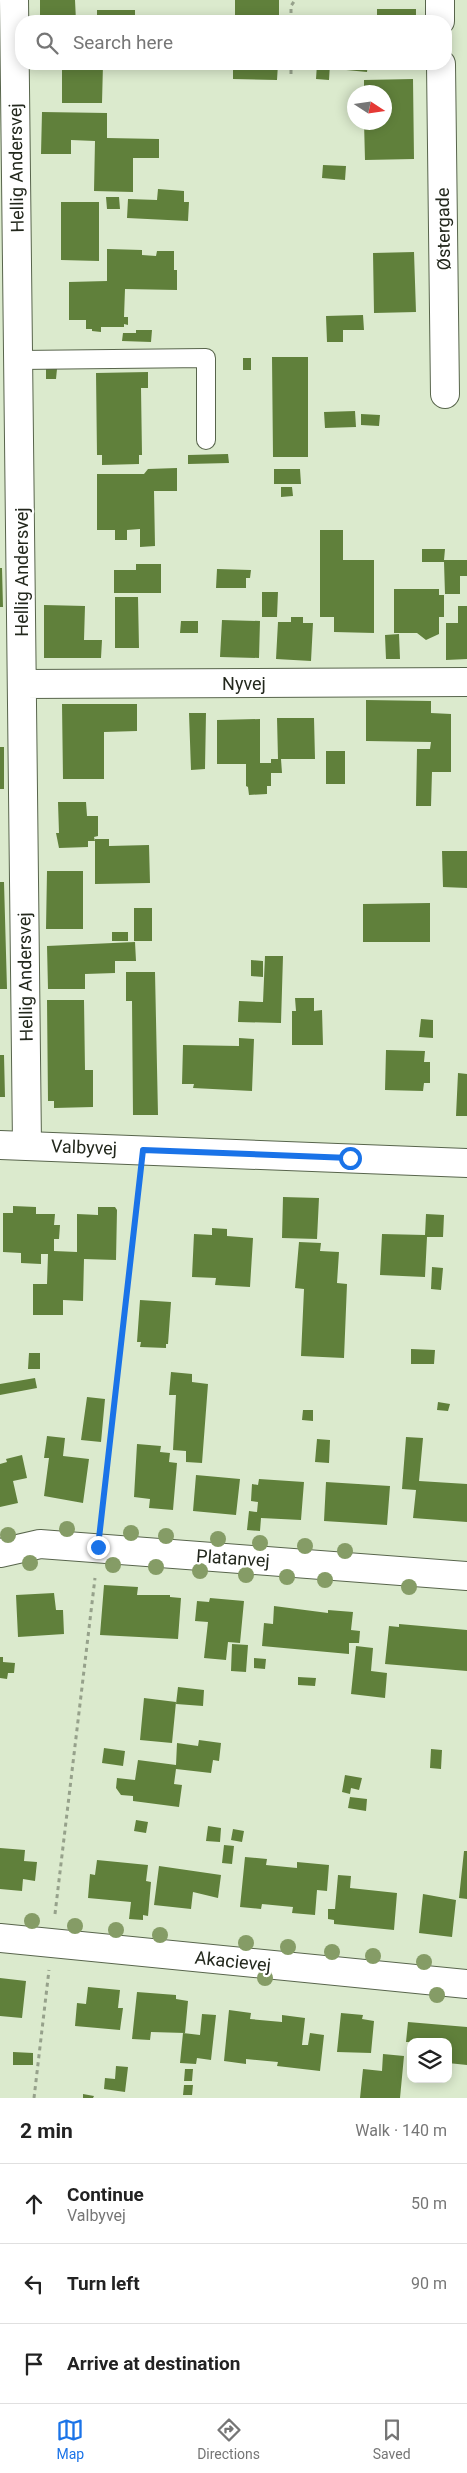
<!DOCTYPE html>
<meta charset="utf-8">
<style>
body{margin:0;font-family:Roboto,sans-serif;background:#f2f2f2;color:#222}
.controls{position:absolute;right:15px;bottom:15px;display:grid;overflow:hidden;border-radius:10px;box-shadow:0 2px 12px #0003}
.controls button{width:45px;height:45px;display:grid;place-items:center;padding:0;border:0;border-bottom:1px solid #e0e0e0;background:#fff;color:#222;font:25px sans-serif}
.compass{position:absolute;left:347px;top:85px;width:45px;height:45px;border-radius:50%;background:#fff;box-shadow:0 2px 12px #0003;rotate:102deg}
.stop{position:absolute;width:15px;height:15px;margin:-11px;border:4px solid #1a73e8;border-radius:50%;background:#fff}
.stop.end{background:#1a73e8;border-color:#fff;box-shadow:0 1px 5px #0008}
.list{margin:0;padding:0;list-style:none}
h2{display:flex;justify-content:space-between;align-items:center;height:65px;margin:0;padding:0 20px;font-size:21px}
h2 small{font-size:16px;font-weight:400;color:#767676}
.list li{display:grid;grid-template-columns:32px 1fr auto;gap:15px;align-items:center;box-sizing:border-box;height:80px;padding:0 20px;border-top:1px solid #e0e0e0}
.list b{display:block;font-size:19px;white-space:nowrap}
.list p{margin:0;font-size:16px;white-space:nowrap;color:#767676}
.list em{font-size:16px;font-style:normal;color:#767676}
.icon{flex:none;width:28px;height:28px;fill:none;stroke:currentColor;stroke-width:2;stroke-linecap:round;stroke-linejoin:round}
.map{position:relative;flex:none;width:467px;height:2098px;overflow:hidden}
.search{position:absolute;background:#fff;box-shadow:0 2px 12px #0003;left:15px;right:15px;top:15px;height:55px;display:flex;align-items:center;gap:12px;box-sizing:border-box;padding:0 18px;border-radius:20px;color:#767676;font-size:19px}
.sheet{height:305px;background:#fff}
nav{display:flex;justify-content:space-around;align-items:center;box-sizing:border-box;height:70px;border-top:1px solid #e0e0e0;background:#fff;font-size:14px;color:#767676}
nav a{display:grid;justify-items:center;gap:2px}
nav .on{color:#1a73e8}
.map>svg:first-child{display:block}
.building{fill:#60803b}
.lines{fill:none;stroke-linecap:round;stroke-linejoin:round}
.lane-casing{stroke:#58654c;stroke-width:20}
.street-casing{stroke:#58654c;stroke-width:30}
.secondary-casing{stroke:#58654c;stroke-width:30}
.path{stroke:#96a18b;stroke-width:3;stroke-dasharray:4 4;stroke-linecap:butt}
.lane{stroke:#fff;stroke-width:18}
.street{stroke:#fff;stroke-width:28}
.secondary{stroke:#fff;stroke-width:28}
.tree{fill:#859c66}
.route{stroke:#1a73e8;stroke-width:6}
.labels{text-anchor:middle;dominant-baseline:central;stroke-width:4.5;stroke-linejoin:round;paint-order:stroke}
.street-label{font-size:18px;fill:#23281d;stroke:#fff}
</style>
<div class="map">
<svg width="467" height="2098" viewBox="0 0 467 2098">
<rect width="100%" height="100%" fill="#dbeacd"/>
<path class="building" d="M40,0H75L76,21H40Z
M235,0H279V21H235Z
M377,9H416V21H377Z
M97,10H135V21H86V16H97Z
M62,64H103L102,103H62Z
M233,64H278L277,80L233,79Z
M317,64H330L329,80L316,79Z
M336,64H368L367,72L336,69Z
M413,79L414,159L365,160L364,122H384V92H364V80Z
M42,112L107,113V138L159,139V158H133V192L94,191L95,141L71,140V154H41Z
M323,165L346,166L345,180L322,178Z
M158,189L184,191V202H189L188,221L127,218L128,199L157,200Z
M106,197H119L120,209H107Z
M61,202H99V261L61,260Z
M107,249L142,250V255L156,256L157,251H174V270H177V290L125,289L124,317H128V325L124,324V327H101V332L92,331V329H86V320H69V282L107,281Z
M414,252L416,312L374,313L373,253Z
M363,315L364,330H343V342H327L326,316Z
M136,330H152L151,342L122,341L123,333H136Z
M272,357H308V457H273Z
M243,358H251V370H243Z
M46,369H57L56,379H46Z
M148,372V388H141L142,455H139V464L102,465V455H97L96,373Z
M355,411L356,427L325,428L324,412Z
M361,414L380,415L379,426L361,425Z
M228,454L229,463L188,464V455Z
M177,468V491H154L155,546L140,547V529L127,530V540H115V530H97V474H144L148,469Z
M274,469H300L301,484H274Z
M281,487H292L293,496L281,497Z
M320,530H343V560H374V633L334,632V617H320Z
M422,549H445L444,560H467V576H460V594H445L444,562H422Z
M136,564H161V593H114V570H136Z
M0,568H2L3,607H0Z
M217,569L251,570L250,578H246V588H216Z
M394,589H439V595H444V617H439V634L426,640L417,633H394Z
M262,592H278L277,617H262Z
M115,597H138L139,648H115Z
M44,605L85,606L84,640H102L101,658H44Z
M458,606H467V659L446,660V623H458Z
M291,617H303V623H313L311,661L276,659L278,622H291Z
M222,620L260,621L259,658L220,657Z
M181,621H198V633H180Z
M399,634L400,659H386L385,635Z
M366,700L431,701V713L451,714V772H432L431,806H416L417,749H430L431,742L366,741Z
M62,704H137V731L104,732V779H63Z
M189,713H206L205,769L191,770Z
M277,718H314L315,759H281L282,773H271V786H267V794L249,795L248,787L246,786V764H217V720L260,719V763H271V759H278Z
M0,747H4V789H0Z
M326,751H345V784H326Z
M58,802H86L87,816H98V836L94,837L95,841H88V847L59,848L56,833H59Z
M95,839H109V846L149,845L150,883L95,884Z
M442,851H467V888L443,887Z
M47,871H83V929H46Z
M0,882H4L7,989H0Z
M430,903V942H363V904Z
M134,908H152V941H134Z
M112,932H128V941H112Z
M135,942L136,961H115V973L85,974V989H48L47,946Z
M265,956H283L281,1023L238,1022L239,1001L263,1002Z
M251,960L263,961V977L251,976Z
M126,972H155L158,1115H133L132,1001H126Z
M295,998H314V1011L322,1010L323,1045H292V1011H296Z
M47,1000H84L85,1070H93V1107L54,1108V1101H48Z
M421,1019L433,1020V1038L419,1037Z
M239,1038L254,1039L252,1091L193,1088L194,1084H182L183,1045L239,1046Z
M386,1050L425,1051L424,1062H430V1083H424L423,1091L385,1090Z
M0,1055H4L5,1097H0Z
M458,1073L467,1074V1116H456Z
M283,1197L319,1198L317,1239L282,1238Z
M13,1206L36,1207V1214H55L54,1225H60L59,1239H54V1251L77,1252V1214L98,1215V1207H115L117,1210L116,1260L84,1259L83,1301L63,1300V1315H33V1284H47L48,1254H41V1264L21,1263V1253L3,1252V1213H13Z
M426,1214L444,1215L443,1237H427L425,1277L380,1275L382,1234L425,1235Z
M212,1228L227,1229V1236L253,1238L250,1287L215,1285L216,1278L192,1277L194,1234L212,1235Z
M299,1242L321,1243L320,1251L339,1252L337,1283L347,1284L344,1358L301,1356L304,1289L295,1288Z
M432,1267L443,1268L441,1290L431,1289Z
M140,1300L171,1302L168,1344H166V1348L140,1347L141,1342H137Z
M411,1349L435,1350L434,1364H411Z
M29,1353H40V1369H28Z
M171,1372L192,1374V1382L208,1384L202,1463L186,1462V1451L173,1450L176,1395H169Z
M35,1378L37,1388L0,1395V1384Z
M87,1397L105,1399L101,1442L81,1440Z
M438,1402L450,1404L448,1411L437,1410Z
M303,1410H313V1421L302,1420Z
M47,1436L65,1438L63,1456L89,1459L83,1503L44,1496L49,1458H44Z
M406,1437L423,1438L419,1481L467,1484V1522L413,1518L416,1490L402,1489Z
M317,1439L330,1440L329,1463L315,1462Z
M137,1444L161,1446L160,1452L170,1453L169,1462L177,1463L173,1510L149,1508L150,1499L134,1497Z
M22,1455L27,1478L13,1481L18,1503L0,1507V1464L7,1462L6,1459Z
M196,1475L240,1479L236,1515L193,1511Z
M259,1479L304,1482L301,1520L261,1518L260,1531L247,1530L249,1511L257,1512L258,1502L251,1501L252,1484L258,1485Z
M326,1482L390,1486L387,1525L324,1521Z
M104,1585L138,1587L137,1595H170V1597L181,1598L178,1639L100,1635Z
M54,1593L56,1610H63L64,1634L18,1637L16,1595Z
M210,1598L244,1601L240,1643L228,1642L226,1660L204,1658L208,1622L195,1621L197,1601L209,1602Z
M274,1606L328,1613V1610L353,1612L351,1630L360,1631L359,1643H349V1654L262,1646L264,1623L273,1624Z
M399,1624L467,1630V1671L385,1664L389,1626L399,1627Z
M232,1644L248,1645L246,1672L231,1671Z
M356,1646L373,1648L371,1671L387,1673L385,1698L351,1694Z
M0,1657H3V1662L15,1663L14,1673H8L7,1679L0,1678Z
M254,1658L266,1659L265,1669L254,1668Z
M298,1677L316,1678L315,1686L298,1685Z
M178,1687L204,1690L203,1706L176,1704Z
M144,1698L176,1702L172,1743L140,1740Z
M199,1740L221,1743L219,1761L213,1760L211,1773L176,1769L174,1784L182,1785L179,1807L133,1801V1796L121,1795L116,1788L117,1778L135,1780L138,1760L176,1765L177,1743L198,1746Z
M104,1748L125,1751L123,1766L102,1763Z
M431,1749L442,1750L441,1769L430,1768Z
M345,1775L362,1778L359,1790L351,1788L350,1794L342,1792Z
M350,1797L367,1799L366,1811L348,1808Z
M136,1820L148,1822L146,1833L134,1831Z
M208,1826L221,1828L220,1842L206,1841Z
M233,1829L244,1831L242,1842L231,1840Z
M224,1845L234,1846L232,1864L222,1863Z
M0,1848L25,1850L24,1861L37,1862L35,1881L23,1879L22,1891L0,1889Z
M464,1851H467V1899L459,1898Z
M245,1857L267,1859L266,1865L297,1868V1862L329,1865L327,1891L317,1890L315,1915L292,1913L293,1907L262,1904L261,1909L240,1907Z
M97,1860L148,1865L146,1881L151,1882L148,1916L143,1915V1920L129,1919L131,1902L88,1898L90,1874L95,1875Z
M159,1866L221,1875L218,1898L193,1892L191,1909L154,1905Z
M338,1875L351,1876L350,1888L397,1893L394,1930L334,1924V1920L328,1919V1909H335Z
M423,1894L456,1900L452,1937L419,1933Z
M0,1978L26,1981L22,2018L0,2016Z
M88,1987L120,1990L118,2008H123L120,2030L75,2026L77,2003L86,2004Z
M137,1992L176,1995V1999L188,2001L185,2033L151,2032L150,2040L132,2039Z
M229,2010L251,2013L250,2019L282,2022V2015L305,2018L302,2045H308L310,2033L324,2035L320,2071L277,2066L278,2062L246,2059V2064L224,2061Z
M341,2013L363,2015L362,2019L374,2021L371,2053L337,2052Z
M202,2014L216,2015L211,2060L197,2058L196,2064L180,2063L183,2033L200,2035Z
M408,2022L467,2027V2065L448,2063V2042H406Z
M13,2052L33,2053V2065H13Z
M383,2054L404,2056L400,2098H360L363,2069L382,2071Z
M116,2066L128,2067L125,2092L104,2089L105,2078L115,2079Z
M185,2069H193L192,2081H184Z
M184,2085H193L192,2095H183Z
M83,2094L94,2096L93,2098H83Z"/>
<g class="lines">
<g class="lane-casing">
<path id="lane" d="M19,360L206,358V440"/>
</g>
<g class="street-casing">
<path id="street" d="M14,0L27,1145
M440,0V21
M441,64L445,394
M22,684L467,682
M0,1553L40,1544L467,1576
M0,1938L467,1984"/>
</g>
<g class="secondary-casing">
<path id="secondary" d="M0,1145L467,1163"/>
</g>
<path class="path" d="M291,21V6L295,0
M291,74V64
M101,1519L140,1178
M55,1914L95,1578
M34,2098L49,1970"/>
<use href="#lane" class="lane"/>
<use href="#street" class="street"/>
<use href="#secondary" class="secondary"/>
</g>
<g class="tree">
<circle cx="67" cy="1529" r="8"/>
<circle cx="131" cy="1533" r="8"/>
<circle cx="8" cy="1535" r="8"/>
<circle cx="166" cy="1536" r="8"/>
<circle cx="218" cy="1539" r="8"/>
<circle cx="260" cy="1543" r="8"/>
<circle cx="305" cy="1546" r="8"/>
<circle cx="345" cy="1551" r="8"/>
<circle cx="30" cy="1563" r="8"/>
<circle cx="113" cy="1565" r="8"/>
<circle cx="156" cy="1567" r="8"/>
<circle cx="200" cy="1571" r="8"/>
<circle cx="246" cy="1575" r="8"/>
<circle cx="287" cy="1577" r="8"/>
<circle cx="325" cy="1580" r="8"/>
<circle cx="409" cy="1587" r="8"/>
<circle cx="32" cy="1921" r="8"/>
<circle cx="75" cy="1926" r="8"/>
<circle cx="116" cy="1930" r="8"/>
<circle cx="160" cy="1935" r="8"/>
<circle cx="246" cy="1943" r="8"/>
<circle cx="288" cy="1947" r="8"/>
<circle cx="332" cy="1952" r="8"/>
<circle cx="373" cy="1956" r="8"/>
<circle cx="424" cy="1962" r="8"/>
<circle cx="265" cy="1978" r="8"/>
<circle cx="437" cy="1995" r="8"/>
</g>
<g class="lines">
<path class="route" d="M98,1547L143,1150L350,1158"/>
</g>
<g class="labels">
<g class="street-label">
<text transform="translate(16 168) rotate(-91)">Hellig Andersvej</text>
<text transform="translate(443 229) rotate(-91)">Østergade</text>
<text transform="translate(21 572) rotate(-90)">Hellig Andersvej</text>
<text x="244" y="683">Nyvej</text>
<text transform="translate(25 977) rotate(-91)">Hellig Andersvej</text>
<text transform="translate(84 1147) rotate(2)">Valbyvej</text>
<text transform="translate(233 1558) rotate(4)">Platanvej</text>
<text transform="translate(233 1961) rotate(6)">Akacievej</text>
</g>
</g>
</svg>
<div class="controls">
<button><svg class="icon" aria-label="layers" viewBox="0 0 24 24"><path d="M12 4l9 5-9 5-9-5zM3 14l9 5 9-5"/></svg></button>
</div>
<svg class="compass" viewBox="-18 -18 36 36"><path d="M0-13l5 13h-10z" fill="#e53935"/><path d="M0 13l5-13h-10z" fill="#767676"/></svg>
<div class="stop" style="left:350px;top:1158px"></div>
<div class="stop end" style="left:98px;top:1547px"></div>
<div class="search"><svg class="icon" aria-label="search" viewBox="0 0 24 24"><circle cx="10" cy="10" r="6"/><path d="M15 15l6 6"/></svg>Search here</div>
</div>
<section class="sheet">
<h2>2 min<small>Walk · 140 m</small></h2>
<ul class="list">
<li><svg class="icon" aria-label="ahead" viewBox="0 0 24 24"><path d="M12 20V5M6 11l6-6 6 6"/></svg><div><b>Continue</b><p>Valbyvej</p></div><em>50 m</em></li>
<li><svg class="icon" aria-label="left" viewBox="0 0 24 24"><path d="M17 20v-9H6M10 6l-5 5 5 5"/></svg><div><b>Turn left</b></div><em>90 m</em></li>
<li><svg class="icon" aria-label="arrive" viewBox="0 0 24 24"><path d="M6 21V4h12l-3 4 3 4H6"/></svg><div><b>Arrive at destination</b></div></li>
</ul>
</section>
<nav>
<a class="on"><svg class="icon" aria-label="map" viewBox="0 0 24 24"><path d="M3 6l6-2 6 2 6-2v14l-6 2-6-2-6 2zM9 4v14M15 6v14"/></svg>Map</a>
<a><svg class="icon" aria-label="directions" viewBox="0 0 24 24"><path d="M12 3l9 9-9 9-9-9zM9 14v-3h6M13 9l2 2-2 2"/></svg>Directions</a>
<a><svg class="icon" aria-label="saved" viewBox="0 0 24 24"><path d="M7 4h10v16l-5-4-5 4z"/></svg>Saved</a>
</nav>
